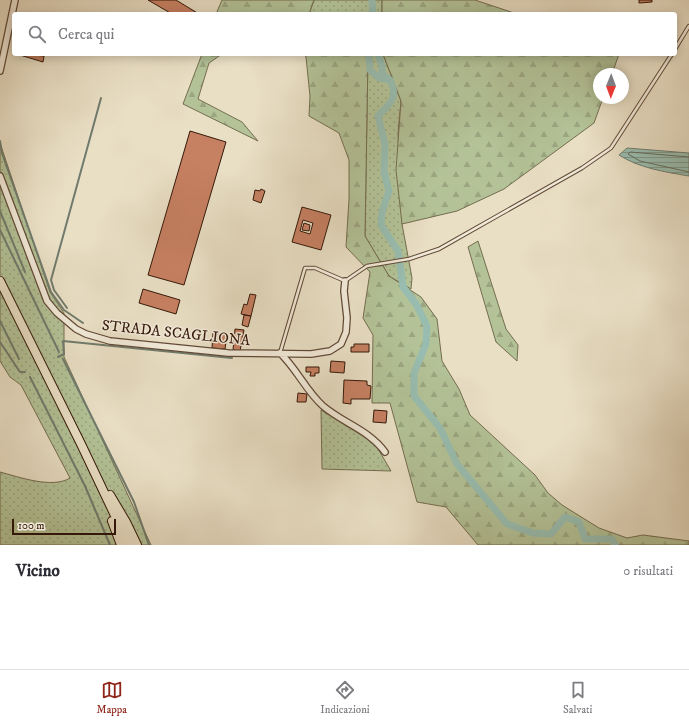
<!DOCTYPE html>
<html lang="it">
<style>
body{margin:0;font-family:"IM FELL DW Pica",serif;background:#f2f2f3;color:#2b2b33}
.compass{position:absolute;left:593px;top:68px;width:36px;height:36px;border-radius:50%;background:#fff;box-shadow:0 2px 10px #0003;rotate:181deg}
.scale{position:absolute;left:12px;bottom:10px;width:104px;box-sizing:border-box;padding-left:4px;border:2px solid #351809;border-top:0;font-size:11px;line-height:14px;white-space:nowrap;color:#351809;-webkit-text-stroke:3px #f1ead9;paint-order:stroke}
.list{margin:0;padding:0;list-style:none}
h2{display:flex;justify-content:space-between;align-items:center;height:52px;margin:0;padding:0 16px;font-size:17px}
h2 small{font-size:13px;font-weight:400;color:#7c7c81}
.icon{flex:none;width:22px;height:22px;fill:none;stroke:currentColor;stroke-width:2;stroke-linecap:round;stroke-linejoin:round}
.map{position:relative;flex:none;width:689px;height:545px;overflow:hidden}
.search{position:absolute;background:#fff;box-shadow:0 2px 10px #0003;left:12px;right:12px;top:12px;height:44px;display:flex;align-items:center;gap:10px;box-sizing:border-box;padding:0 14px;border-radius:4px;color:#7c7c81;font-size:15px}
.sheet{height:124px;background:#fff}
nav{display:flex;justify-content:space-around;align-items:center;box-sizing:border-box;height:56px;border-top:1px solid #e1e1e2;background:#fff;font-size:11px;color:#7c7c81}
nav a{display:grid;justify-items:center;gap:2px}
nav .on{color:#8f2418}
.map>svg:first-child{display:block}
.grass{fill:url(#grass-dots);stroke:#746d50}
.forest{fill:url(#forest-firs);stroke:#746d50}
.water{fill:url(#water-rules);stroke:#707b6d}
.lines{fill:none;stroke-linecap:round;stroke-linejoin:round}
.shore{stroke:#666a5c;stroke-width:1}
.stream{stroke:#707b6d;stroke-width:2}
.canal{stroke:#98bdb0;stroke-width:7}
.building{fill:#c68062;stroke:#351809;fill-rule:evenodd}
.service-casing{stroke:#624a38;stroke-width:4.5}
.minor-casing{stroke:#624a38;stroke-width:8}
.primary-casing{stroke:#351809;stroke-width:10}
.service{stroke:#f1ead9;stroke-width:2.5}
.minor{stroke:#f1ead9;stroke-width:5.5}
.primary{stroke:#e9dfc5;stroke-width:8}
.labels{text-anchor:middle;dominant-baseline:central;stroke-width:3;stroke-linejoin:round;paint-order:stroke}
.street-label{font-size:15px;fill:#351809;stroke:#f1ead9}
</style>
<div class="map">
<svg width="689" height="545" viewBox="0 0 689 545">
<defs>
<pattern id="grass-dots" width="8" height="8" patternUnits="userSpaceOnUse"><rect width="8" height="8" fill="#b3c297"/><path d="M2 2h.1M6 6h.1" fill="none" stroke="#9ba681" stroke-width="1.8" stroke-linecap="round"/></pattern>
<pattern id="forest-firs" width="22" height="20" patternUnits="userSpaceOnUse"><rect width="22" height="20" fill="#b3c297"/><path d="M5 1l3.5 6h-7zM16 11l3.5 6h-7z" fill="#9ba681"/></pattern>
<pattern id="water-rules" width="6" height="5" patternUnits="userSpaceOnUse"><rect width="6" height="5" fill="#98bdb0"/><path d="M0 2.5h6" fill="none" stroke="#7d998d"/></pattern>
</defs>
<rect width="100%" height="100%" fill="#e9dfc5"/>
<filter id="stains"><feTurbulence type="fractalNoise" baseFrequency=".005" numOctaves="4"/><feColorMatrix values="0 0 0 0 .2 0 0 0 0 .09 0 0 0 0 .02 0 0 0 .5 -.17"/></filter>
<radialGradient id="worn" r=".72"><stop offset=".6" stop-color="#630" stop-opacity="0"/><stop offset="1" stop-color="#630" stop-opacity=".3"/></radialGradient>
<path class="grass" d="M314,0H382V14H309Z
M368,54H383L401,101L398,133L401,202L402,224L412,278L411,289L389,276L365,236Z
M0,143L50,292L64,313V357L151,545H0V472C19,477 52,489 70,478L21,385L10,377L0,361Z
M321,410L364,436L377,447L391,471L322,469Z"/>
<path class="forest" d="M222,0H314L309,14H216Z
M382,0H475L517,14H382Z
M202,54H222L209,63L198,99L242,122L258,141L183,104Z
M304,54H368L365,236L389,276L421,297L437,319L442,361L459,389L470,415L535,475L548,493L562,505L599,528L627,538L643,535L689,541V545H478L446,507L417,502L390,403H372L373,335L363,318L370,272L346,247L349,199V160L339,133L309,116L310,96L306,57Z
M383,54H619L612,74H599V98H603L594,123L504,189L457,211L402,224L396,170L401,101Z
M478,241L506,329L518,345L517,361L496,342L468,247Z"/>
<path class="water" d="M627,148L689,153V176C665,172 639,168 619,155Z"/>
<g class="lines">
<path class="shore" d="M689,157L630,152L628,154L640,161L689,172"/>
<path class="stream" d="M0,141L2,153L51,292L64,310L83,323
M0,211L25,272
M0,230L59,352
M67,308L54,290L51,280L101,98
M0,321L19,359
M0,342L20,372H25
M58,357L64,354L63,341L232,358
M63,359L134,502L149,545
M30,377L85,486L110,545"/>
<path class="canal" d="M372,0L373,14
M369,54L370,70L379,78L390,80C399,99 390,103 378,116L385,144L384,172L389,191L382,212L381,225L398,251L403,287L416,304L427,326L426,344L414,373V396L440,428L457,464L507,524L533,533L551,534L565,517L579,522L585,539H612L615,545
M378,54L382,66V74L389,79"/>
</g>
<path class="building" d="M148,0H176L199,14H172Z
M639,0H652V2L639,3Z
M21,54L44,56L43,62L20,55Z
M190,131L226,142L184,285L148,275Z
M261,189L265,191L261,203L253,200L255,190L260,191Z
M302,207L331,215L321,250L292,242ZM303,220L313,223L310,234L300,231Z
M304,223L310,225L309,231L302,230Z
M143,289L180,300L176,314L139,303Z
M250,294L256,295L251,316L241,314L244,304L247,305Z
M244,315L251,316L248,327L242,325Z
M235,329L244,330L240,351L233,350Z
M213,333L227,335L225,349L212,348Z
M354,344H369V352H351V347H354Z
M331,361L345,362L344,373L330,372Z
M306,367H319V373H315V376H310L311,372H306Z
M344,380L367,381V385L371,386L370,399H351V404L343,403Z
M298,393L307,394L306,402H297Z
M374,410L387,411L386,423L373,422Z"/>
<g class="lines">
<g class="service-casing">
<path id="service" d="M675,49L689,26
M280,353L305,268H315L345,281L367,266L409,259L439,249L582,168L611,148L672,54"/>
</g>
<g class="minor-casing">
<path id="minor" d="M0,71L15,0
M0,176L47,301L57,313L76,329L86,334L110,341L228,353L311,354L330,351L341,344L346,332L347,318L344,291L345,281
M280,353C297,369 306,391 323,406C343,423 369,430 385,452"/>
</g>
<g class="primary-casing">
<path id="primary" d="M0,281L81,444L129,545
M110,495L126,522L137,545
M112,521L121,545"/>
</g>
<use href="#service" class="service"/>
<use href="#minor" class="minor"/>
<use href="#primary" class="primary"/>
</g>
<g class="labels">
<g class="street-label">
<text transform="translate(176 333) rotate(6)">STRADA SCAGLIONA</text>
</g>
</g>
<rect width="100%" height="100%" filter="url(#stains)"/>
<rect width="100%" height="100%" fill="url(#worn)"/>
</svg>
<svg class="compass" viewBox="-18 -18 36 36"><path d="M0-13l5 13h-10z" fill="#e53935"/><path d="M0 13l5-13h-10z" fill="#7c7c81"/></svg>
<div class="scale">100 m</div>
<div class="search"><svg class="icon" aria-label="search" viewBox="0 0 24 24"><circle cx="10" cy="10" r="6"/><path d="M15 15l6 6"/></svg>Cerca qui</div>
</div>
<section class="sheet">
<h2>Vicino<small>0 risultati</small></h2>
<ul class="list">
</ul>
</section>
<nav>
<a class="on"><svg class="icon" aria-label="map" viewBox="0 0 24 24"><path d="M3 6l6-2 6 2 6-2v14l-6 2-6-2-6 2zM9 4v14M15 6v14"/></svg>Mappa</a>
<a><svg class="icon" aria-label="directions" viewBox="0 0 24 24"><path d="M12 3l9 9-9 9-9-9zM9 14v-3h6M13 9l2 2-2 2"/></svg>Indicazioni</a>
<a><svg class="icon" aria-label="saved" viewBox="0 0 24 24"><path d="M7 4h10v16l-5-4-5 4z"/></svg>Salvati</a>
</nav>
